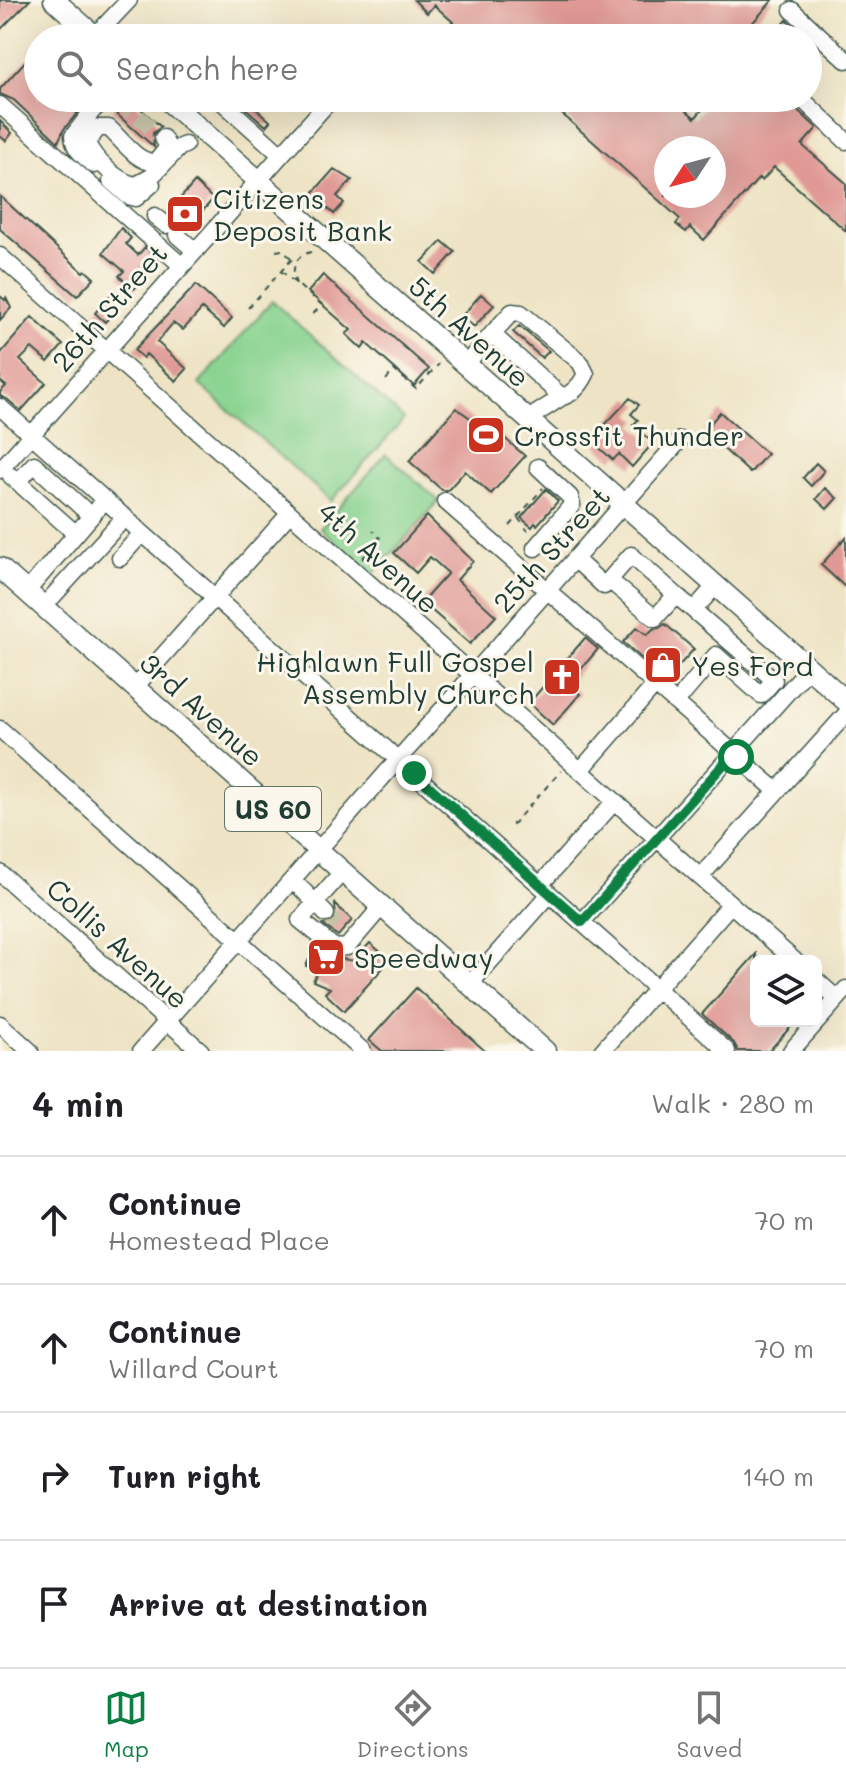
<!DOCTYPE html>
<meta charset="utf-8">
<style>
body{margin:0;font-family:Mali,sans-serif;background:#f6f6f6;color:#202124}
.controls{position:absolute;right:24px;bottom:24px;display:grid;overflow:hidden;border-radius:12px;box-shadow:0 8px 32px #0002}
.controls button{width:72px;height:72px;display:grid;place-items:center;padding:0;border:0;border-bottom:2px solid #e0e0e0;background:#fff;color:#202124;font:40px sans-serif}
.compass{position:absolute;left:654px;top:136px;width:72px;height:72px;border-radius:50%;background:#fff;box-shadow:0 8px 32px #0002;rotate:234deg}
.stop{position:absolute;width:24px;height:24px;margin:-18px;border:6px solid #0b8043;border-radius:50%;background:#fff}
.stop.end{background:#0b8043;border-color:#fff;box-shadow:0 2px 8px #0008}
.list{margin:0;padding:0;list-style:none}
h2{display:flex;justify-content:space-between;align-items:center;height:104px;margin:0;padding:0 32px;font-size:34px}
h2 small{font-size:26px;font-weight:400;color:#757577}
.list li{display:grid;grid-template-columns:52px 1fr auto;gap:24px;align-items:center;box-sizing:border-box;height:128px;padding:0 32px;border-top:2px solid #e0e0e0}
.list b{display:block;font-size:30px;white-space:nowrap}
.list p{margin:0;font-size:26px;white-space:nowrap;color:#757577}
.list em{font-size:26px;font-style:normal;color:#757577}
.icon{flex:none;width:44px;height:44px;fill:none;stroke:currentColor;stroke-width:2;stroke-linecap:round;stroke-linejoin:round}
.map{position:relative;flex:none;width:846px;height:1051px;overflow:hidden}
.search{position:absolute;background:#fff;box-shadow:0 8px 32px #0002;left:24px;right:24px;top:24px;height:88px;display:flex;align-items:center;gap:20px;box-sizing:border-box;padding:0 28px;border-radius:44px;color:#757577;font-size:30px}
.sheet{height:616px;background:#fff}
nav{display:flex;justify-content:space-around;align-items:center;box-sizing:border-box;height:112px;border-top:2px solid #e0e0e0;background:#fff;font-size:22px;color:#757577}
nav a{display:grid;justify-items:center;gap:4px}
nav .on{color:#0b8043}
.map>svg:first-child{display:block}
.green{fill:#89d390;stroke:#548862;stroke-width:2}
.building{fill:#e09994;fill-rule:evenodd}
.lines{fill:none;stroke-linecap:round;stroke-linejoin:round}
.minor-tunnel{stroke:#c5c3a8;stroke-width:16;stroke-dasharray:16 8;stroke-linecap:butt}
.minor-casing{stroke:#3e564a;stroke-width:19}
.major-casing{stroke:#3e564a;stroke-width:23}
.path{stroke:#3e564a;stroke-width:2;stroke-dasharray:6 6;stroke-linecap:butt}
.minor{stroke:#fff;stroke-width:16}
.major{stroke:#fff;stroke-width:20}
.route{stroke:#0b8043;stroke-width:10}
.labels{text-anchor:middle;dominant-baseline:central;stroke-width:6;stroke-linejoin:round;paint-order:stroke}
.shield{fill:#fbf7ec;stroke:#61756b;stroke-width:2}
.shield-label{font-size:26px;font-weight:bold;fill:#1f3d34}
.poi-label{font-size:28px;fill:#1f3d34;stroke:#fbf7ec;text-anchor:start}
.street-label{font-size:28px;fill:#1f3d34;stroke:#fbf7ec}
</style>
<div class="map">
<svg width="846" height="1051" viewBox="0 0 846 1051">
<rect width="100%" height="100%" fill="#fbf7ec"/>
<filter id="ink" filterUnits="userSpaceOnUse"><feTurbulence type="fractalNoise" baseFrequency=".0125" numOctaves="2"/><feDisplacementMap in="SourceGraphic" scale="16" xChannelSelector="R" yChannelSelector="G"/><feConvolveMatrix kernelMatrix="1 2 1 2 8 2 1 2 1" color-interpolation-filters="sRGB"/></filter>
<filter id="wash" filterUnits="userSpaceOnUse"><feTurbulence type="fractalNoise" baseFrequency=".006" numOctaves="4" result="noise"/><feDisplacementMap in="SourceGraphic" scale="32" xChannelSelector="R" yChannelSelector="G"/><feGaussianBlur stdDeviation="1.8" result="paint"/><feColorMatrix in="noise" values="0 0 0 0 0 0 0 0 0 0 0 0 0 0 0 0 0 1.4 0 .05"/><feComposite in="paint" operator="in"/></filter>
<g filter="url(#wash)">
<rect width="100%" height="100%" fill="#eee4c5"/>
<path class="green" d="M272,301L404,419L331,501L199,384Z
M386,454L439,501L372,575L320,529Z"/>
<g id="blocks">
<path class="building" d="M0,0H30L0,30Z
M414,0H773L739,38H465L450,25L453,22L434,5L427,13Z
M787,20L789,22L806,38H771Z
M38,47V98H90L64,129L58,142L14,100L0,94V89Z
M123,98H129L161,127L153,133L154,147L112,110Z
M234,98H244L270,121L266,126Z
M544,98H686L680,105L695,118L706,105L710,108L718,98H790L793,106L817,128L802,145L846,183V231L774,167L762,181L759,178L704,240L690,227L686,232L676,224L680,219ZM666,148H714V196H666Z
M0,121L12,133L6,141L0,136Z
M334,169L352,180L337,196L344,203L334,214L312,194Z
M195,182L213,199L187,229L177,224L168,212Z
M0,196L83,272L85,270L94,278L77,296L0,229Z
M121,228L131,238L126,244L138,255L145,247L160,261L134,289L119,276L124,271L103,253Z
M442,241L455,252L435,274L422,262Z
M323,275L429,369L414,386L366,343L362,349L346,334L351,330L308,292Z
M196,285L232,318L224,328L202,309L183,330L173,323L157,342L187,369L176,381L146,354L143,358L134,350Z
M112,293L119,299L115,303L119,307L105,322L95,313Z
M481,294L494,305L474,327L462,316Z
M0,296L5,300L6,298L11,308L0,320Z
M32,317L63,345L48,362L32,348L20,360L46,383L21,411L7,399L0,396V392L6,386L0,381V354Z
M519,326L549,351L542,358L513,332Z
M630,398L639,405L631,414L638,420L633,425L653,443L632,467L619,454L613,460L596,445L606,434L601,429Z
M456,408L483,427L480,430L493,441L500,434L525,456L491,494L465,471L448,490H442L409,461Z
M720,412L767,454L750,473L704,431Z
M816,463L824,471L811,486L803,478Z
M825,488L837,498L827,509L816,499Z
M546,489L558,501L537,525L535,523L532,527L521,518Z
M427,516L473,561L457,580L496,616L470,644L422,602L448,573L430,557L416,573L394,553Z
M846,537V588L821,565Z
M665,624L694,649L666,680L623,642L637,627L647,635L653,629L659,628Z
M585,638L598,649L570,682V685L580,694L553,725L529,703Z
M335,904L352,920L338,936L323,925L329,924L336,918Z
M370,943L390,960L344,1011L325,993L330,988L313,981L318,970L306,966L315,946L329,957L361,962L356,958Z
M756,954V1021H796L769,1051H738L734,1043L702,1014Z
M416,988L485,1051H382L369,1040Z"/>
</g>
</g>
<g filter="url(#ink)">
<use href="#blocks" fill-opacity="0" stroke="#3e564a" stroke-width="2"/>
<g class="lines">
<path class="minor-tunnel" d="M120,101L163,138
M326,914L344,930"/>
<g class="minor-casing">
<path id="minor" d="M792,10L846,60
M95,36L129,0
M218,98L280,154
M801,98L846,141
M0,105L181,265
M163,138L168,147L156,162C138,164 122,140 109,128H98L87,143C94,159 118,183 136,185L151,177L180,147L185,145
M94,165C84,156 74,150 73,136L93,110L107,98
M111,181L128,196L136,198L152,184
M155,216L166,225
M177,235L194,250
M0,256L795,961
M492,334L512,312L521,313L580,362L586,374C581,384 573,394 562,397
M466,364L492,334L562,397L528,419
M0,407L727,1051
M0,470L332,98
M11,476L76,534
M18,482L34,464L91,516
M445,501L777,791
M535,548L572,505L570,497L538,467
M120,558L142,533
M576,560L604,586L631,555L676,595L655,618L609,580
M27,591L105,500
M676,595L774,680L761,695L716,655L684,693
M44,606L125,517
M694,610L716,585
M135,687L290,513
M0,729L363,1051
M581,770L655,685
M343,871L300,920L335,948L347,947L382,906
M0,873L201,1051
M700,877L846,714
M293,880L326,914
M540,885L615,801
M582,922L809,668
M816,980L837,999
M470,984L550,894
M0,1024L30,1051
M141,1051L680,440
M602,1051L731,904
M791,1051L846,989"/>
</g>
<g class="major-casing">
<path id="major" d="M54,0L97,38
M165,98L846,701
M0,568L545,1051"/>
</g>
<path class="path" d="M276,251L282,250L292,259
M281,271L322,305L313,314
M296,284C291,269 294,256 311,252
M248,308L292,259
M386,380L394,370L416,389L439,364
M518,518L528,531
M510,526L543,488
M362,559L380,538L373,531
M512,825L561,771"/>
<use href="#minor" class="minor"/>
<use href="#major" class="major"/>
</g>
</g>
<g class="lines" filter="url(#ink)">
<path class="route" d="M414,773L582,922L733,754L736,757"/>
</g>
<defs>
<g id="bank-square" transform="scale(2)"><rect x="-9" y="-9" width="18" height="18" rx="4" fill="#c8321e" stroke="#fbf7ec"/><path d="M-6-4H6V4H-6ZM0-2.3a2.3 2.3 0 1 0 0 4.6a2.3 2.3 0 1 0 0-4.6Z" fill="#fff"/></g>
<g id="stadium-square" transform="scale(2)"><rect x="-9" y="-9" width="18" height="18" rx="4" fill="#c8321e" stroke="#fbf7ec"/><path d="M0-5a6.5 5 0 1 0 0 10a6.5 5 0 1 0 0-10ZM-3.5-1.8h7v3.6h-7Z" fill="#fff"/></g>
<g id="shop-square" transform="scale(2)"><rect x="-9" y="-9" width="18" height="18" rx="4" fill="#c8321e" stroke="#fbf7ec"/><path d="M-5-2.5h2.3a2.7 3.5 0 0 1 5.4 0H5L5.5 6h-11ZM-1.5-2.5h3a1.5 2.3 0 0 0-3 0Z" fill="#fff"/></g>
<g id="church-square" transform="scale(2)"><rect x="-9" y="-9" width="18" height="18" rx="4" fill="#c8321e" stroke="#fbf7ec"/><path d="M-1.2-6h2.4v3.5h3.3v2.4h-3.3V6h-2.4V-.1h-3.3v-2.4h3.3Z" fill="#fff"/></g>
<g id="supermarket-square" transform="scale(2)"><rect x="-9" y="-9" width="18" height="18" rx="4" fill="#c8321e" stroke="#fbf7ec"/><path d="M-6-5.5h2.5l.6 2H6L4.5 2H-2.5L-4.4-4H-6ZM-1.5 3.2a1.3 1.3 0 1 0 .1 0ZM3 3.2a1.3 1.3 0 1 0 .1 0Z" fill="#fff"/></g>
</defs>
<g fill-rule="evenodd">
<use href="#bank-square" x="185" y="214"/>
<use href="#stadium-square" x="486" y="435"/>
<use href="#shop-square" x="663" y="665"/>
<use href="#church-square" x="562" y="677"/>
<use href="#supermarket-square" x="326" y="957"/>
</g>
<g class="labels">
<rect class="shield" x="225" y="787" width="96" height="44" rx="6"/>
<g class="shield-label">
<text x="273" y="809">US 60</text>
</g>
<g class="poi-label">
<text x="213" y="198">Citizens<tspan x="213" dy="32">Deposit Bank</tspan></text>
<text x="514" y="435">Crossfit Thunder</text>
<text x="534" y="661" text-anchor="end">Highlawn Full Gospel<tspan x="534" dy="32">Assembly Church</tspan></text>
<text x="691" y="665">Yes Ford</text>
<text x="354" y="957">Speedway</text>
</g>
<g class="street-label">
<text transform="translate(109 307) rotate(-49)">26th Street</text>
<text transform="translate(470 331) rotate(42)">5th Avenue</text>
<text transform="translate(551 549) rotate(-48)">25th Street</text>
<text transform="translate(379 557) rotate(42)">4th Avenue</text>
<text transform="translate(202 709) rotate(42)">3rd Avenue</text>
<text transform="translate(118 943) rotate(42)">Collis Avenue</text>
</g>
</g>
</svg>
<div class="controls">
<button><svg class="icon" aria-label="layers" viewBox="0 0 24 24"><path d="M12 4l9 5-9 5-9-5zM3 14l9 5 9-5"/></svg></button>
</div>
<svg class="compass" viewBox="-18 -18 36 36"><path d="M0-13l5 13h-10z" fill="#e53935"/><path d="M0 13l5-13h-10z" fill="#757577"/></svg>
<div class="stop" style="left:736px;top:757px"></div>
<div class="stop end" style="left:414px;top:773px"></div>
<div class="search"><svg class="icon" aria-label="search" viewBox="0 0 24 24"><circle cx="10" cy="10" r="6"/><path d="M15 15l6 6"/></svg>Search here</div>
</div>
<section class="sheet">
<h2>4 min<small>Walk · 280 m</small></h2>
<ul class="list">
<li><svg class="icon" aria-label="ahead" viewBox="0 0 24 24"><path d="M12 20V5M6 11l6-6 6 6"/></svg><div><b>Continue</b><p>Homestead Place</p></div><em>70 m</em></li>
<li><svg class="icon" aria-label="ahead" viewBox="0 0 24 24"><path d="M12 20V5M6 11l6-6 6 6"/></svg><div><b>Continue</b><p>Willard Court</p></div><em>70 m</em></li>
<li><svg class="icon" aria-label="right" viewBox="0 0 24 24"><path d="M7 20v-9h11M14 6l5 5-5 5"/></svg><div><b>Turn right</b></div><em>140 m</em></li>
<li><svg class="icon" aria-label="arrive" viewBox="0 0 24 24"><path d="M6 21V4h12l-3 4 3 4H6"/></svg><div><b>Arrive at destination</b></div></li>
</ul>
</section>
<nav>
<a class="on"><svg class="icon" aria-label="map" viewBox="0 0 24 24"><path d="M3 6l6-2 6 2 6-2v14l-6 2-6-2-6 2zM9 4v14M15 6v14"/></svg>Map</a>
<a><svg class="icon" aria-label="directions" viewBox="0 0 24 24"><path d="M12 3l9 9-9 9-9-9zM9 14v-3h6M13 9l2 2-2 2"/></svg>Directions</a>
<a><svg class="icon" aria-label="saved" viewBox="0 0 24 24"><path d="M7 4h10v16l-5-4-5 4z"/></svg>Saved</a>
</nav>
